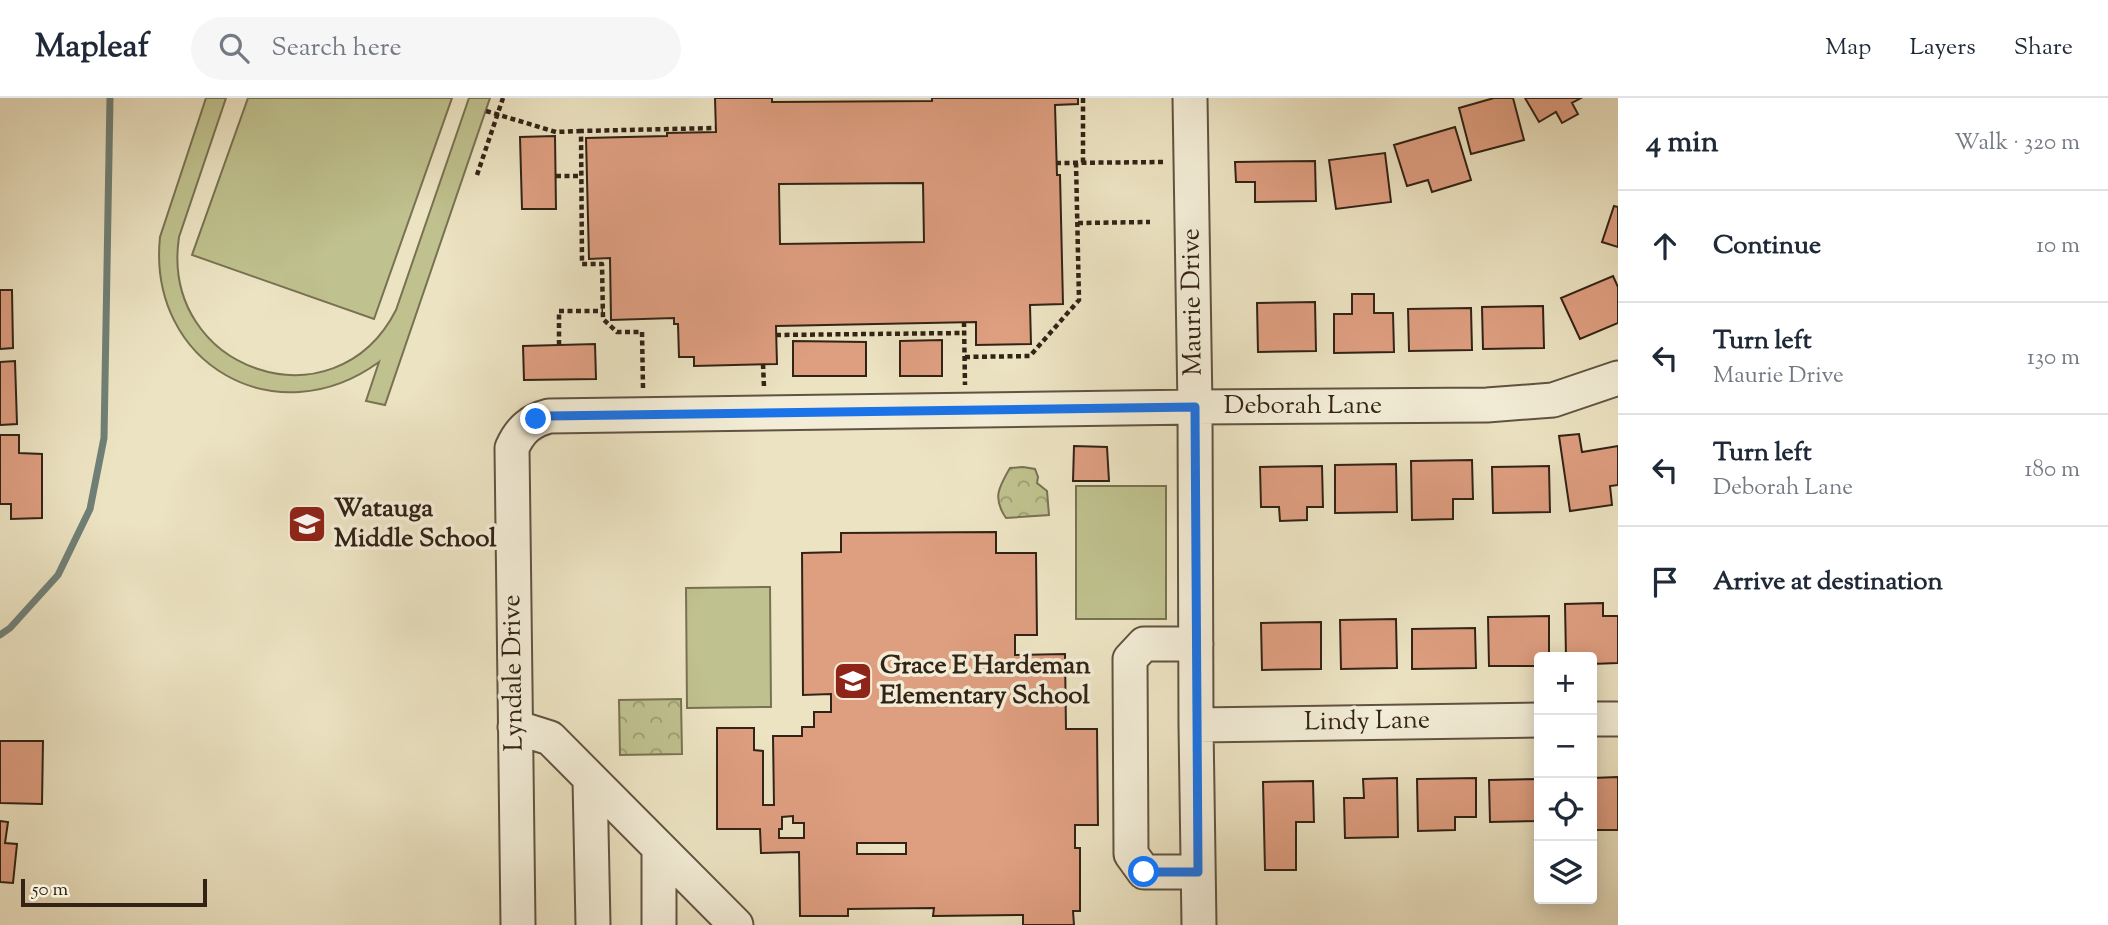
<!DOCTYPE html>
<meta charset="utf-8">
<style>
body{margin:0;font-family:"Sorts Mill Goudy",serif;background:#f6f6f7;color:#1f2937}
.controls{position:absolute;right:21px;bottom:21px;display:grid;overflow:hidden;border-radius:7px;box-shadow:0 4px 18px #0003}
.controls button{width:63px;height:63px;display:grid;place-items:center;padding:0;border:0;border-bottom:2px solid #e0e1e3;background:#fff;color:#1f2937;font:35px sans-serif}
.scale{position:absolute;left:21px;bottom:18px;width:186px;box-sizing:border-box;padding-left:7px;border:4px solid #322316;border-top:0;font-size:19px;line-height:24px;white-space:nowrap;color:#322316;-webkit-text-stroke:5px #f3edd7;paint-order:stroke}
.stop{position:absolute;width:21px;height:21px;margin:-16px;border:5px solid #1a73e8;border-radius:50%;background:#fff}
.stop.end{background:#1a73e8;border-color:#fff;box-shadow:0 2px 7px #0008}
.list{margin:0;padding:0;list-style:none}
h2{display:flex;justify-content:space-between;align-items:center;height:91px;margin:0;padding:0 28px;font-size:30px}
h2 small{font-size:23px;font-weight:400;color:#747a83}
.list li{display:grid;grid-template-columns:46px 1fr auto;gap:21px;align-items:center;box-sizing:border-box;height:112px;padding:0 28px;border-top:2px solid #e0e1e3}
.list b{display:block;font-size:26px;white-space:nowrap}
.list p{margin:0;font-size:23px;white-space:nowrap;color:#747a83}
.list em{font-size:23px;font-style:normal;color:#747a83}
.icon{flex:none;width:38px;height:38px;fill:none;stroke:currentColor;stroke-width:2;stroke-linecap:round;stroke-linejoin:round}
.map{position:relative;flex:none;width:1618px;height:827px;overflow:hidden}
header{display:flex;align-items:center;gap:42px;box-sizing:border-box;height:98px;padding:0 35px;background:#fff;border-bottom:2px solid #e0e1e3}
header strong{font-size:33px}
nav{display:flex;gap:38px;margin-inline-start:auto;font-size:24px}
.search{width:490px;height:63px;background:#f6f6f7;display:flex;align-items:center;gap:18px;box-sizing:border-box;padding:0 24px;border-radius:38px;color:#747a83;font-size:26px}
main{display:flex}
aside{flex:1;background:#fff}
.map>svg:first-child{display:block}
.forest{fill:url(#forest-crowns);stroke:#787252;stroke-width:2}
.garden{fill:#bfc18e;stroke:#787252;stroke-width:2}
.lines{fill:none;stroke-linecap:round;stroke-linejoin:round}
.stream{stroke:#708076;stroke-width:7}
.building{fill:#de9e80;stroke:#322316;stroke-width:2;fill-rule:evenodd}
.minor-casing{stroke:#605341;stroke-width:37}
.path{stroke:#322316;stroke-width:4.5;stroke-dasharray:5 3.5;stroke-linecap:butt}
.minor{stroke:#f3edd7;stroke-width:33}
.route{stroke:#1a73e8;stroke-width:9}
.labels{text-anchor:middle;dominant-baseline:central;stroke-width:7;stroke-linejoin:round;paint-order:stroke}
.street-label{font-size:26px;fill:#322316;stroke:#f3edd7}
.poi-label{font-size:26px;font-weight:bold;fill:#322316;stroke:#f3edd7;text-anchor:start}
</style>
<header>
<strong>Mapleaf</strong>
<div class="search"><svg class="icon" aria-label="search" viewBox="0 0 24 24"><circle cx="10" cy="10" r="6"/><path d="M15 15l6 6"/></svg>Search here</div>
<nav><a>Map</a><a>Layers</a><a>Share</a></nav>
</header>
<main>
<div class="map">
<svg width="1618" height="827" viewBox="0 0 1618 827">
<defs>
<pattern id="forest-crowns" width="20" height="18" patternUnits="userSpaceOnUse" patternTransform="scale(1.75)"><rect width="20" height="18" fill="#bfc18e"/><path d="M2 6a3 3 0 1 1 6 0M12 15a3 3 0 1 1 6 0" fill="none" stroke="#9c9c73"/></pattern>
</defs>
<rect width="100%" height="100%" fill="#ece3c2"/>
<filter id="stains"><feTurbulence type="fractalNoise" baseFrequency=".00286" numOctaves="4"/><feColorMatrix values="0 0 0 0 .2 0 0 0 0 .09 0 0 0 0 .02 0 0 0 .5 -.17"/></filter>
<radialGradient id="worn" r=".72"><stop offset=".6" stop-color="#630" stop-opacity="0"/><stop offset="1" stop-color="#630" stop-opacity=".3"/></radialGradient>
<path class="forest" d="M1023,369L1035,371L1038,379L1037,385L1047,393L1049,417L1006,420C992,400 999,389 1010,370Z
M681,601L682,656L620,657L619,602Z"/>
<path class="garden" d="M206,0H226L179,139C159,273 335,332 396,212L469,0H490L385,307L366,303L379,264C276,339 147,266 160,139Z
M248,0H452L374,221L192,157Z
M1076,388H1166V521H1076Z
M770,489L771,609L687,610L686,490Z"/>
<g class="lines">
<path class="stream" d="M0,537L10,530L58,477L90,411L104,340L110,0"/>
</g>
<path class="building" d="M715,0H772V4L932,3V0H1078V6L1055,7L1057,77H1060L1063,206L1030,207L1031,246L976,247V224L776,228L777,266L694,268V259H679L678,226H674V220L611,222L610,160L589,161L586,40L667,38V35L716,34ZM923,85L924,144L780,146L779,86Z
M1494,0H1513L1524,42L1471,56L1459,10Z
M1525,0H1581L1572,5L1578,16L1562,25L1556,14L1539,24Z
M1455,29L1471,82L1432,94L1428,82L1407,88L1394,47Z
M555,38L556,111H522L520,39Z
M1385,55L1391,104L1336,111L1329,62Z
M1315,63L1316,103L1255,104V84H1236L1235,64Z
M1614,108L1618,109V149L1602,144Z
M1613,178L1618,189V225L1580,241L1561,200Z
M0,192H12L13,250L0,251Z
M1352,196H1374V215H1393L1394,254L1334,255V216H1352Z
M1315,204L1316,253L1258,254L1257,205Z
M1543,208L1544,250L1483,251L1482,209Z
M1471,210L1472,252L1409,253L1408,211Z
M942,242V278H900V243Z
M793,243L866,244V278H793Z
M595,246L596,281L524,282L523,248Z
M15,263L17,326L0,327V264Z
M1579,336L1582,354L1618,348V387L1610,388L1612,407L1570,413L1559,338Z
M0,337H19V355L42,356V420L11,421V406H0Z
M1074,348L1107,349L1109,383H1073Z
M1472,362L1473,401H1453V421L1412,422L1411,363Z
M1396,366L1397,414L1335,415V367Z
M1322,368L1323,409H1307V422L1280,423L1279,409H1261L1260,369Z
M1549,368L1550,414L1493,415L1492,369Z
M996,434V455H1036L1037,537H1015V557L1065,556L1066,631H1097L1098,727H1075V750H1080V813H1073L1074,827H1023V817L933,818L934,810L848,811V818H800L799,754L761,755L760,731H717V630H754V652L763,653V707H774L773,638H802V629H814V614H831V596L803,597L802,455L841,454V435ZM793,718V725H804V740H779V731H782V719ZM857,745H906V756H857Z
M1603,505V518H1618V565L1592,566V559H1566L1565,506Z
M1549,518V559H1539V568H1489L1488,519Z
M1396,521L1397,570L1341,571L1340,522Z
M1321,524V571L1262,572L1261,525Z
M1475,530L1476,570L1412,571V531Z
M0,643H43L42,706L0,705Z
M1618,679V732H1592V680Z
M1397,680L1398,739L1345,740L1344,700H1364L1363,681Z
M1476,680V719H1455V732L1418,733L1417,681Z
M1539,681V723L1490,724L1489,682Z
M1313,683L1314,724H1296V772H1265L1263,684Z
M0,723L8,724L5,745L17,746L13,785L0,784Z"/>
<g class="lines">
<g class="minor-casing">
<path id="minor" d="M1190,0L1195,309L1196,627L1199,827
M1196,546H1144L1130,561L1131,756L1144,774H1198
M1592,621H1618
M1196,627L1539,622
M515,629L550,640L736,827
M590,681L593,827
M659,750V827
M518,827L512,350C520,332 530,323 549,318L1195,309L1487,307L1553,302L1618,280"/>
</g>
<path class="path" d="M1083,0V65
M486,13L556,34L581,33
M1056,65L1165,64
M477,77L503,0
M556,78H581
M1078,125L1150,124
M964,224L965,287
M776,237L964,235
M559,247V213H603
M965,259L1030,258L1079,202L1076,65
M763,266L764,289
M643,290L642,234H617L603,221L602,166H582L581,33L716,30"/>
<use href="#minor" class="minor"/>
</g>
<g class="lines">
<path class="route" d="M536,321L549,318L1195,309L1198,774H1144"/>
</g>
<defs>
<g id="school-square" transform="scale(2.0125)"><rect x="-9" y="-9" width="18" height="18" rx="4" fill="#8f2418" stroke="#f3edd7"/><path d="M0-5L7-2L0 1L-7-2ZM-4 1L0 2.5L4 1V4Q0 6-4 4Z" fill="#fff"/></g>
</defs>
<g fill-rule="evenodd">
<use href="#school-square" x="307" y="426"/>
<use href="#school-square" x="853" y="583"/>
</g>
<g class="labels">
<g class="street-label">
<text transform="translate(1193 204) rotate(-91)">Maurie Drive</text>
<text x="1303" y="308">Deborah Lane</text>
<text transform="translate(514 575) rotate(-91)">Lyndale Drive</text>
<text transform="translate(1367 624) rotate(-1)">Lindy Lane</text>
</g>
<g class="poi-label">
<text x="334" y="411">Watauga<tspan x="334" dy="30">Middle School</tspan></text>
<text x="880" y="568">Grace E Hardeman<tspan x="880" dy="30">Elementary School</tspan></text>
</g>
</g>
<rect width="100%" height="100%" filter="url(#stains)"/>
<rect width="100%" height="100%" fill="url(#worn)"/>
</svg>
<div class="controls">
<button>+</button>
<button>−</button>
<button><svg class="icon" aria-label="locate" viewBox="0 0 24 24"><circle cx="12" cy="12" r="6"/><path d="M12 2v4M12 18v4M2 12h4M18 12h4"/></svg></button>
<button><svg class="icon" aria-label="layers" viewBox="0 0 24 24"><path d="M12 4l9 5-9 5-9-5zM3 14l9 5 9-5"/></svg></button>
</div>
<div class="scale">50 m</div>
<div class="stop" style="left:1144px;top:774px"></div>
<div class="stop end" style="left:536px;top:321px"></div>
</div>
<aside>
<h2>4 min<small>Walk · 320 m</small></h2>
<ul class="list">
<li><svg class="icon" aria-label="ahead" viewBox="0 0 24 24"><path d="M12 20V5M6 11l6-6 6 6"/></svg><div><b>Continue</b></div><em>10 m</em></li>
<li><svg class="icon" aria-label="left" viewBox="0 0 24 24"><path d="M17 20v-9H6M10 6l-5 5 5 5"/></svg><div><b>Turn left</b><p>Maurie Drive</p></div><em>130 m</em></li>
<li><svg class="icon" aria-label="left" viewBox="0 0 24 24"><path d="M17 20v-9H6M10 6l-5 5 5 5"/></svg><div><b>Turn left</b><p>Deborah Lane</p></div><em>180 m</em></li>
<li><svg class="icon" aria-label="arrive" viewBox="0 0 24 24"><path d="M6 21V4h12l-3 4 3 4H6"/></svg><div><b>Arrive at destination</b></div></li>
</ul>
</aside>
</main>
